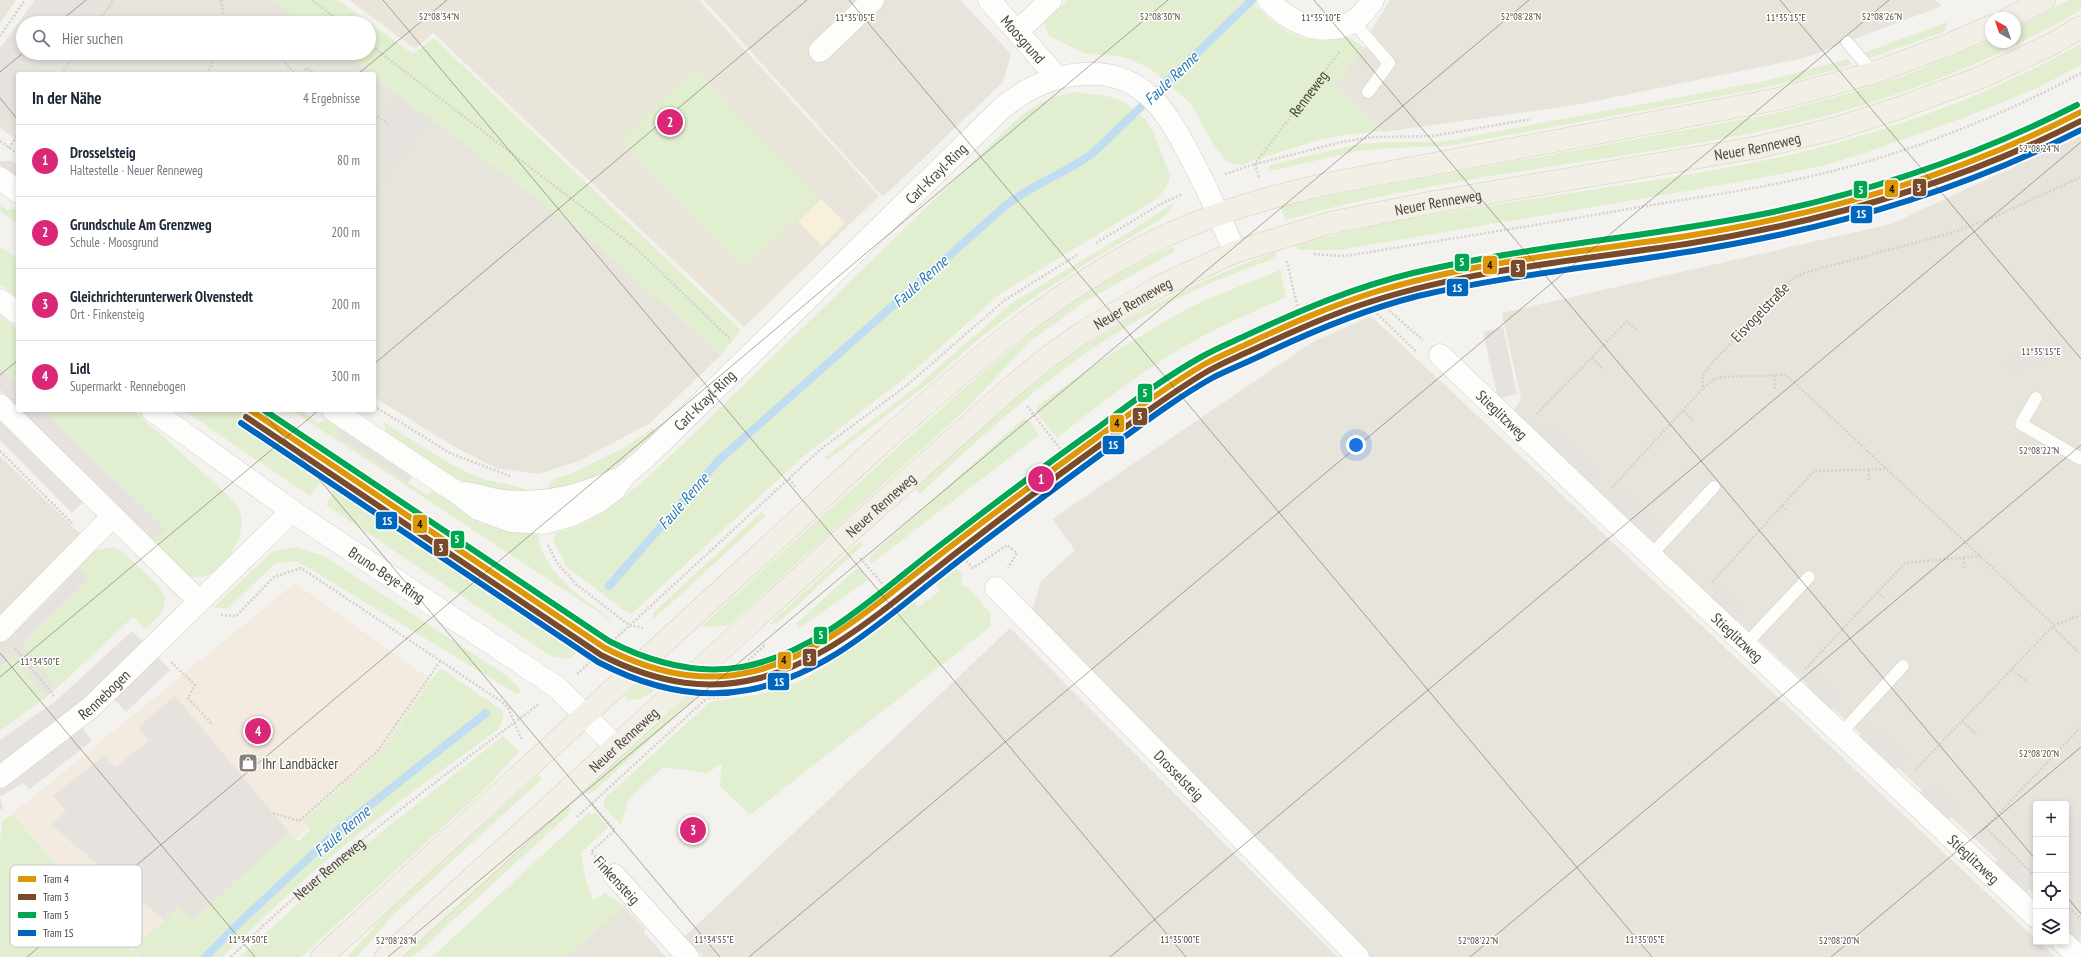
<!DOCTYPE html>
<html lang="de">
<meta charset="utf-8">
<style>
body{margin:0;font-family:"PT Sans Narrow",sans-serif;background:#f6f6f7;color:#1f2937}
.controls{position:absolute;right:12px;bottom:12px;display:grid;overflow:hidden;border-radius:4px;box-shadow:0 2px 6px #0003}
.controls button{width:36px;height:36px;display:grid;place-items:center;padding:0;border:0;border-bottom:1px solid #e0e1e3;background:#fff;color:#1f2937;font:20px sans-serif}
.compass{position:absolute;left:1985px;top:12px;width:36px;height:36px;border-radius:50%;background:#fff;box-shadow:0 2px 6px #0003;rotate:320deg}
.you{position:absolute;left:1356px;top:445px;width:14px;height:14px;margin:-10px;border:3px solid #fff;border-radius:50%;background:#1a73e8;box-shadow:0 0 0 6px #1a73e833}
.badge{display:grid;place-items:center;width:26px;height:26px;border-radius:50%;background:#db2777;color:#fff;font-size:13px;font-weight:700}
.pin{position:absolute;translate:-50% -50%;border:2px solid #fff;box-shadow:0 1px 4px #0006}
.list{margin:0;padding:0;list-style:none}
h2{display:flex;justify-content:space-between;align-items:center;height:52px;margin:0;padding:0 16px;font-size:17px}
h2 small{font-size:13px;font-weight:400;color:#747a83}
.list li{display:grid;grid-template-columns:26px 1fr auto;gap:12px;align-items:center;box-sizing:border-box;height:72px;padding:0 16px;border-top:1px solid #e0e1e3}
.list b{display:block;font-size:15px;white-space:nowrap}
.list p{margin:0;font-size:13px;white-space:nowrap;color:#747a83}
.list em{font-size:13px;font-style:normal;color:#747a83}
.icon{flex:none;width:22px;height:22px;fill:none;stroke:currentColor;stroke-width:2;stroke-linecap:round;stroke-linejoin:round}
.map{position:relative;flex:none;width:2081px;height:957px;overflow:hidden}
.search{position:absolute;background:#fff;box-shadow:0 2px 6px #0003;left:16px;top:16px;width:360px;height:44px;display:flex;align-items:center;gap:10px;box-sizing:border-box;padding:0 14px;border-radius:22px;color:#747a83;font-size:15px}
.panel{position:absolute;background:#fff;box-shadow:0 2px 6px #0003;left:16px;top:72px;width:360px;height:340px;border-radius:4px}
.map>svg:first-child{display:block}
.residential{fill:#e7e4dc}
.commercial{fill:#f3ebdf}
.education{fill:#eae5da}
.green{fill:#e1eecf}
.sand{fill:#f7f0da}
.parking{fill:#e6e3df}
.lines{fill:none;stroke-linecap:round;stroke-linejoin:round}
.stream{stroke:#c0ddf1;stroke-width:8}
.service-casing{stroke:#d2d0cb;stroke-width:13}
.minor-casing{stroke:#d2d0cb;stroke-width:23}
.primary-casing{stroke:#d6cebb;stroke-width:23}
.path{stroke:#d3d2cc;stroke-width:2.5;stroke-dasharray:2 2;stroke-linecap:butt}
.service{stroke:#fdfdfc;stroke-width:12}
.minor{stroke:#fdfdfc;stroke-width:22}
.primary{stroke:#f2efe6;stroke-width:22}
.tram-1-casing{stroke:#fff;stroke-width:9}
.tram-2-casing{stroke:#fff;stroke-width:9}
.tram-3-casing{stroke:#fff;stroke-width:9}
.tram-4-casing{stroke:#fff;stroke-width:9}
.tram-1{stroke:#dd9709;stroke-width:6}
.tram-2{stroke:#7a4b2a;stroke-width:6}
.tram-3{stroke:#00a651;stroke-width:6}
.tram-4{stroke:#0065bd;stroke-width:6}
.ticks{fill:none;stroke:#4b4439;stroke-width:1;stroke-opacity:0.45}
.labels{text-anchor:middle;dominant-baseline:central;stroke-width:3;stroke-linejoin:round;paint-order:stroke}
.street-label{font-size:15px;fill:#4b4439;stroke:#fff}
.poi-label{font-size:15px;fill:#4b4439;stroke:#fff;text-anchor:start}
.water-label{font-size:16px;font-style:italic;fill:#2e7ab2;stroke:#fff}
.key{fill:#fff;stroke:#c9c7c4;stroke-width:1}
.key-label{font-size:11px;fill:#4b4439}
.ticks-label{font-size:10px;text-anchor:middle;fill:#4b4439;stroke:#fff;stroke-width:3;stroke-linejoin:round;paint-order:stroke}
.line-badge{stroke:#fff;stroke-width:1.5}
.badge-label{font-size:11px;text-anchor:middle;font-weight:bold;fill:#fff}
.pale-badge-label{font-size:11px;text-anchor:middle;font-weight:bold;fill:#111}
</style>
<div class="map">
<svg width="2081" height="957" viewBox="0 0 2081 957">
<rect width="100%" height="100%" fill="#f4f2ee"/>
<path class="residential" d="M0,0H16L0,23Z
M35,0H273L304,23H23V53H344L372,74H18V141L0,128V48Z
M704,0H960L1011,54L1003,82L883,197Z
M1390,0H1935L1942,6L1804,58L1576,105L1383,132L1334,85L1365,48L1373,28Z
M374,76L598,245L721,355L650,423L579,461L539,474L496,468L453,446L374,397Z
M2081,136V937L2066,923V804H2036V895L1512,413L1521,399L1502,313L1891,224Z
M1371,316L2036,939V942H2039L2055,957H1369L1031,615L1041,581L1075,550L1052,519L1311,343Z
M0,456L100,553L158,590L49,695L0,729Z
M1010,628L1337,957H703L684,937Z
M624,906L645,929L644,933L666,957H567Z"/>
<path class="commercial" d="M295,583L455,697L163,957H137L12,814Z"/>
<path class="education" d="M349,0H699L879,196L744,327L433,33L415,49Z"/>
<path class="green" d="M273,0H338L413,54L434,38L741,330L721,355L598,245L344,53H369V23H304Z
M1068,0H1249C1281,31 1299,47 1346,36L1365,48L1334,85L1383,132C1334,131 1287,150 1241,165L1227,162L1213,144L1191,104L1150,68L1123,57L1084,53L1049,36L1044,22Z
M2069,0H2081V10C1987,65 1882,105 1776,128C1613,163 1445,174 1285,220L1281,207L1333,195L1777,113L1856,91L1903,76L1991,40V42H2015V29Z
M1948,22L1944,32L1870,58L1863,53Z
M2081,44V65L2039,87L1971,115L1862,154L1822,166L1739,182L1340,250H1300L1295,247C1306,239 1328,237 1342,233C1411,216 1481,207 1552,196C1639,182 1728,171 1814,149C1906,126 1998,90 2081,44Z
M1848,59L1851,65L1795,81L1744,92L1447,146L1390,148L1357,151L1267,172L1270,165L1355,145L1387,142H1441L1765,81Z
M694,68L819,197L745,269L619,140Z
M1079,92L1111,97L1123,101L1144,118L1153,131L1170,176L1168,184L1158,198L1000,294L916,369L803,457L632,613H629L622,609L567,567L553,540L556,533L583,524L602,513L639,485L681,446L1015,121C1034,104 1053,95 1079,92Z
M1176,201L1168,213L1158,221L1090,261L1024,304L980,338L928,384L828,460L825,457L918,385L1013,302L1131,231Z
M0,204L7,210L18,208V225L0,211Z
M0,246L18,259V298L0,284Z
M1172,247L1175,251L1086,301L1029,342L967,408L728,626L701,627C768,565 836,503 904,442C986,368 1070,292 1172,247Z
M1275,252L1276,255L1271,260C1227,275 1185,293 1145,316C1061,363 989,429 920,494L915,489C961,447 1006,403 1056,366C1123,317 1197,281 1275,252Z
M1280,270L1286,297C1252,312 1217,327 1185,346C1140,373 1098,405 1057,438L1037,413L1036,410L1039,405L1100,361L1174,316L1203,301Z
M0,316L18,329V386L0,368Z
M43,410H133C156,430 179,451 201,471C214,483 230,495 239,510C251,533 220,583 193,577C177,573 163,553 152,541L165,528Z
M183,410H239L566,627L562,632L580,650L569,659L551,656L326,505L333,493L321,482L310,496Z
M291,410H300L319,423L327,419L337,426L339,437L427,495L432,491L464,509L537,528C540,572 579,595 611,619L613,622Z
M1023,419L1030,421L1039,435L872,563L869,561L870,556Z
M384,422C416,442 446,464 480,478C498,484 518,484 534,493L515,498L466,483L437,468L386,433Z
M653,428L656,432L621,462L597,478L547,494L546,489L555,478L570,474L625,447Z
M762,512L766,516L654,619L652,618L654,612Z
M860,541L863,545L778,623L769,624Z
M113,547L124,553L159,586L165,598L162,612L146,629L133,617L57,688L22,644L89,578L75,565L92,551Z
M295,547L324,556L507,676L522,691L517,694L297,561L275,563L228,609L214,607L272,552Z
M955,567L963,576L961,584L970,590L991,614L990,627L750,815L720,786L722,763L708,773L663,767L628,800L621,825L604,807V799L710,702L762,694L801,681L837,659L903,610L904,606L912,600L918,607L940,591L935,583Z
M856,569H861L868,580L800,628L796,624Z
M887,605L890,609C831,654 799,678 723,690L732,682L756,680L770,676L811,659L839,642Z
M14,654L45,698L0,731V668Z
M440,668L503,711V718L499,729C441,771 382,813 327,860C291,891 257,924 222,957H140L132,947L165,921L178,906L193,919L289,832L298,841L310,830L303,821L381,752Z
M648,675L669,680C658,688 641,704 626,699L625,695Z
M702,684H711L592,793L588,794L584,791Z
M503,736L519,751L487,787L301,957H240L347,859Z
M538,775L542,779L393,915L357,957H347L389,911Z
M568,805L570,808L568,815L413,957H402Z
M588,813L597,814L608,827L581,853L585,877L593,901L605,893L624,906L567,957H432Z
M12,814L137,957H0V841L3,820Z"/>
<path class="sand" d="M821,199L845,223L822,246L798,221Z"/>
<path class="parking" d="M38,0H103L86,23H23V53H64L49,74H18V117L15,121L0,109V53Z
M395,97L427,121L374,196V128Z
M0,161H12L18,166V179L0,165Z
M1503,327L1517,394L1498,399L1483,332Z
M2061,339L2068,354L2009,372L2006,360L2014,353Z
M0,368L18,386V408L0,390Z
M20,410H43L166,529L152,541Z
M0,416L85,500L72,513L0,440Z
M1547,422L1600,471L1588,484L1535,434Z
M337,426L412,477L408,483L339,437Z
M1626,490L1660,522L1645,538L1613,506Z
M70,560L89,578L22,644L5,626Z
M1721,585L1745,608L1733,622L1708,598Z
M132,631L170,670L126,712L107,692L76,719L92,741L30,789L23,783L0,797L3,808L0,810V740L57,700Z
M0,642L14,654L0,668Z
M1817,676L1841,698L1829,712L1805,689Z
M175,696L289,832L193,920L178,906L165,921L51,825L66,810L53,796L104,755L115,767L149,741L138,727Z
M1871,724L1907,758L1893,772L1858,738Z
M1930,782L1959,809L1946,824L1917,795Z
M2081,808V912L2066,898V825Z
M2005,852L2036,881L2025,895L1993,865Z
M2066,911L2081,925V938L2077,943L2066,934Z"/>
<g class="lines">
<path class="stream" d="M609,586L719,460L1005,206C1032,184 1065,174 1093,153L1252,0
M205,957L240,922L340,829L486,713"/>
<g class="service-casing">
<path id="service" d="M1355,20L1362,32L1389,63L1368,92
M1847,42L1873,73
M2036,398L2021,424L2081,459
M1651,555L1714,487
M1746,644L1809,577
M1841,733L1903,666"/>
</g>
<g class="minor-casing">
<g id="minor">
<path id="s3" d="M989,0L1057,77"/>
<path d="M1268,0C1290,23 1324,39 1354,21C1362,16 1368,7 1373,0"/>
<path d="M1018,31L1051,0"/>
<path d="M820,51L873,0"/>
<path d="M0,178L18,192"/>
<path d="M0,300L18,313"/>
<path id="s4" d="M1440,355L1597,505L2036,917"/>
<path d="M0,405L199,601"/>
<path id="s5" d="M152,410L292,511L558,688L615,746"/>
<path id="s6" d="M333,410L456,492L478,509L511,521L544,523L570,516L598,502L614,490L625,475L646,457L1002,108C1025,89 1052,76 1082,74C1145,69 1169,115 1194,164C1209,192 1222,222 1235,252"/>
<path d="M466,493C478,495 492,500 505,501C543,505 580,496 615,480"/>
<path id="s7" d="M996,588L1358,957"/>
<path d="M0,631L113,516"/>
<path id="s8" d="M0,777L90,708L292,511"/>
<path d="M614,875L688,957"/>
<path d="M2063,942L2079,957"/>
</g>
</g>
<g class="primary-casing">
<g id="primary">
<path d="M2009,18L2044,0"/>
<path d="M322,957C453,836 584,716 716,595C773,542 830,490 887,438C966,368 1045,299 1139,249C1199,217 1262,198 1327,184L1778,99L1873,73L1948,45L1991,26"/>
<path id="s9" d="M386,957L842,539L1008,390L1048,357L1085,331L1160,286L1235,252L1329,223L1434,202L1759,147L1837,128L1896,109L1982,77L2050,45L2081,27"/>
</g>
</g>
<g class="path">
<path d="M221,0L225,23"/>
<path d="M312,0L342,23"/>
<path d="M97,23L114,0"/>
<path d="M0,36L25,0"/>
<path d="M369,44L637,249L731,340"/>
<path d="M277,53L295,74"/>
<path d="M61,74L76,53"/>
<path d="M207,74L217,53"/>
<path d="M303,74L307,68L316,74"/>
<path d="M374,114L388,124"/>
<path d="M0,141L18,154"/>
<path d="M9,148L18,135"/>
<path d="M1225,174L1255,164L1342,142L1373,137L1433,136L1531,119"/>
<path id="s1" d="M1259,177L1255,164L1340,51"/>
<path d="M1096,243L1159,205L1182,194"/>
<path d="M1314,254L1340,256L1352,255C1448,239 1544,224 1640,207C1699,197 1758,189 1816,175C1903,155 2003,116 2081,73"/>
<path d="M1287,261L1294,293L1304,326L1313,329"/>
<path d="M1374,311L1417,352"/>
<path d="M1592,358L1603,369"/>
<path d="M1775,375V391"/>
<path d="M1703,388L1715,379L1722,377L1781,375L1787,376L2054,625L2081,615"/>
<path d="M374,406L450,453L510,476"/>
<path d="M1027,406L1078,472"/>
<path d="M1683,411L1694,421"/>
<path d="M1537,414L1627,321L1638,331"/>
<path d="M0,451L72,523"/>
<path d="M1869,470V480"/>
<path d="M789,479L796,487"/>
<path d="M1612,488L1703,388L1702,377L1709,366L1792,279L1804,273L1951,233L1994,217L2081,177"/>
<path d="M1782,506L1788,511"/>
<path d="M548,545L557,563L576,584L629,625L644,628"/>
<path d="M961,555L973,568L1007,545L1017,553L1008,568"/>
<path d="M860,558L900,604"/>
<path d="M1963,558L1965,569"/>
<path d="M1712,582L1814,471L1886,469"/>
<path d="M1877,592L1884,598"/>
<path d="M221,615L236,616L274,577L301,568L502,702L508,708L522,740"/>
<path d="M2053,627L2079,653"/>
<path d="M15,648L54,696"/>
<path d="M171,662L195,685L188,698L213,725"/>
<path d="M1805,669L1905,563L1980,556"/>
<path d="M2012,669L2027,682"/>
<path d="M577,674L821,449L906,386L1005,300L1077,255"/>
<path d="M709,698C767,695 815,670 861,637C876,625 892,614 904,598L1066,476L1078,472C1152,418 1227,363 1313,329C1336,320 1362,314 1386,308L1423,340"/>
<path d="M1962,721L1977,735"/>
<path d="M1915,770L2054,625"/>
<path d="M592,804L615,830L591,852L598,859"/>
<path d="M273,813L299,821L377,752L441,660"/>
<path d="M577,817L766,644"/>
<path d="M1985,827L2036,877"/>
<path d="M1980,833L2081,727"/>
<path d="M2066,905L2081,919"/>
<path id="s2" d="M231,957C325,863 433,784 539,704"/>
</g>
<use href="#service" class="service"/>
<use href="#minor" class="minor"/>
<use href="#primary" class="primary"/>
<g class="tram-1-casing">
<path id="tram-1" d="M250,410L605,648C726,710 804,663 900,586C964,535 1029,487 1095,439C1130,414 1165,387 1203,365C1217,357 1232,351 1247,344C1288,325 1330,306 1375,292C1476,261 1583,252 1687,236C1827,213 1954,177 2081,112"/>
</g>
<g class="tram-2-casing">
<path id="tram-2" d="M246,417L601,655C721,716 802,675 899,598C965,545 1032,494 1100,445C1136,420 1170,393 1208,371C1222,363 1237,357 1252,350C1292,332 1331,314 1373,301C1474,269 1581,260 1686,244C1824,222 1956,184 2081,121"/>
</g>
<g class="tram-3-casing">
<path id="tram-3" d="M264,410L609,641C650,662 696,675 742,667C817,653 876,595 934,550C987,509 1041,468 1096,429C1131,403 1165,377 1203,356C1217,348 1232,342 1247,335C1301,310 1355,287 1413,273C1532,245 1654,237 1773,212C1879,189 1980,154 2077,105"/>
</g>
<g class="tram-4-casing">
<path id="tram-4" d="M241,423L598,662C644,686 696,700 748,690C824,676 883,620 942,574C998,530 1055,488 1112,446C1145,422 1178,397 1214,377C1228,370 1243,364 1258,357C1310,332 1363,310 1418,296C1522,272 1628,264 1733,244C1854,222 1971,186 2081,130"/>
</g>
<use href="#tram-1" class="tram-1"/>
<use href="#tram-2" class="tram-2"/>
<use href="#tram-3" class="tram-3"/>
<use href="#tram-4" class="tram-4"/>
</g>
<path class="ticks" d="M383,0L1186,957M849,0L1652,957M1314,0L2036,860M1780,0L2081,359M58,23L86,0M0,72L23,53M358,74L447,0M0,98L18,120M374,364L807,0M0,375L18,360M261,410L720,957M0,653L255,957M0,677L319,410M2066,896L2081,914M27,957L1168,0M388,957L1529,0M749,957L1889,0M1110,957L2081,142M1470,957L2081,445M1831,957L2081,747"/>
<defs>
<g id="shop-square" transform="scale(1)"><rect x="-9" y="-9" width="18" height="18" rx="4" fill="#868178" stroke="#fff"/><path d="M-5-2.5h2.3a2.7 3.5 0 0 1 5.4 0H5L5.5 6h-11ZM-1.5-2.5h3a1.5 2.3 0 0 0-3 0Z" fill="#fff"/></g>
</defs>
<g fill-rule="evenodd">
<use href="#shop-square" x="248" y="763"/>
</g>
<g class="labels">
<g class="street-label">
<text stroke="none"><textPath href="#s3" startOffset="52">Moosgrund</textPath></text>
<text stroke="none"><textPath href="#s1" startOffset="102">Renneweg</textPath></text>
<text stroke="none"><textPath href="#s9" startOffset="1642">Neuer Renneweg</textPath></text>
<text stroke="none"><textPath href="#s6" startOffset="774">Carl-Krayl-Ring</textPath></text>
<text stroke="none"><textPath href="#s9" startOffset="1318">Neuer Renneweg</textPath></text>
<text stroke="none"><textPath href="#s9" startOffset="994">Neuer Renneweg</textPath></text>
<text transform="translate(1760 312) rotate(-46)">Eisvogelstraße</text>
<text stroke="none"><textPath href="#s6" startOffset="450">Carl-Krayl-Ring</textPath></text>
<text stroke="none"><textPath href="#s4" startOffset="86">Stieglitzweg</textPath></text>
<text stroke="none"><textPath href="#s9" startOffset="670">Neuer Renneweg</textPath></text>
<text stroke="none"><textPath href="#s5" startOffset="287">Bruno-Beye-Ring</textPath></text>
<text stroke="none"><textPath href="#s4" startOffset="410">Stieglitzweg</textPath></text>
<text stroke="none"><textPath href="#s8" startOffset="133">Rennebogen</textPath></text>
<text stroke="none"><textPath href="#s9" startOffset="322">Neuer Renneweg</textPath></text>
<text stroke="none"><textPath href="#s7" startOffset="262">Drosselsteig</textPath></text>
<text stroke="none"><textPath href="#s4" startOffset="734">Stieglitzweg</textPath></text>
<text stroke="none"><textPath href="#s2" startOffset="132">Neuer Renneweg</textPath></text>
<text transform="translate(617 880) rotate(47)">Finkensteig</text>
</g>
<g class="poi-label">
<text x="262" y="763">Ihr Landbäcker</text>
</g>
<g class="water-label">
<text transform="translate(1171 78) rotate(-44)">Faule Renne</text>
<text transform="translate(920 281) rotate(-42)">Faule Renne</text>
<text transform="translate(683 501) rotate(-49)">Faule Renne</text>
<text transform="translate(342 831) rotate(-41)">Faule Renne</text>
</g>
</g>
<rect x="10" y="865" width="132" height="82" rx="6" class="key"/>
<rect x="18" y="876" width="18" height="6" fill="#dd9709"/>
<rect x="18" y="894" width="18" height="6" fill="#7a4b2a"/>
<rect x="18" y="912" width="18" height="6" fill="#00a651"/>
<rect x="18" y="930" width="18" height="6" fill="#0065bd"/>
<g class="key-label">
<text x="43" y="883">Tram 4</text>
<text x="43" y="901">Tram 3</text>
<text x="43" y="919">Tram 5</text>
<text x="43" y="937">Tram 1S</text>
</g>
<g class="ticks-label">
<text x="439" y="20">52°08'34"N</text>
<text x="1160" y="20">52°08'30"N</text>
<text x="1521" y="20">52°08'28"N</text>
<text x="1882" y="20">52°08'26"N</text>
<text x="1321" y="21">11°35'10"E</text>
<text x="1786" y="21">11°35'15"E</text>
<text x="855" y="21">11°35'05"E</text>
<text x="2039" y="152">52°08'24"N</text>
<text x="2041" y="355">11°35'15"E</text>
<text x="2039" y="454">52°08'22"N</text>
<text x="40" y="665">11°34'50"E</text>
<text x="2039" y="757">52°08'20"N</text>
<text x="248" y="943">11°34'50"E</text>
<text x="714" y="943">11°34'55"E</text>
<text x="1180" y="943">11°35'00"E</text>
<text x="1645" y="943">11°35'05"E</text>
<text x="396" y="944">52°08'28"N</text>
<text x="1478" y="944">52°08'22"N</text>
<text x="1839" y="944">52°08'20"N</text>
</g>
<g class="line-badge">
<rect x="1912" y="178" width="15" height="19" rx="4" fill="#7a4b2a"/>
<rect x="1884" y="179" width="15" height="19" rx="4" fill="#dd9709"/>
<rect x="1853" y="180" width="15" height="19" rx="4" fill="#00a651"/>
<rect x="1850" y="205" width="23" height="19" rx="4" fill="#0065bd"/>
<rect x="1454" y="253" width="16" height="19" rx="4" fill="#00a651"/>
<rect x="1482" y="255" width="16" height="20" rx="4" fill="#dd9709"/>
<rect x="1510" y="259" width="16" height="19" rx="4" fill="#7a4b2a"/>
<rect x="1446" y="278" width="23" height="19" rx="4" fill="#0065bd"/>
<rect x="1137" y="383" width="16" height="20" rx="4" fill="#00a651"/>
<rect x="1132" y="407" width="16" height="19" rx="4" fill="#7a4b2a"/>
<rect x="1109" y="414" width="16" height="19" rx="4" fill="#dd9709"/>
<rect x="1102" y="435" width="23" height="20" rx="4" fill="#0065bd"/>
<rect x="375" y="511" width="23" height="19" rx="4" fill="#0065bd"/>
<rect x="412" y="514" width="16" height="20" rx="4" fill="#dd9709"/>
<rect x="450" y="530" width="15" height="19" rx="4" fill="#00a651"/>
<rect x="433" y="538" width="16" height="19" rx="4" fill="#7a4b2a"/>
<rect x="813" y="626" width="15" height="19" rx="4" fill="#00a651"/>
<rect x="802" y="648" width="15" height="19" rx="4" fill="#7a4b2a"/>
<rect x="777" y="651" width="15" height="19" rx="4" fill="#dd9709"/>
<rect x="767" y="672" width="23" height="19" rx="4" fill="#0065bd"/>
</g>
<g class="badge-label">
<text x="1919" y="192">3</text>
<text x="1861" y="194">5</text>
<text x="1861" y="218">1S</text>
<text x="1462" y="266">5</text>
<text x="1518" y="272">3</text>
<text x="1457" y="292">1S</text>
<text x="1145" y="397">5</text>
<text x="1140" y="420">3</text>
<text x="1113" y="449">1S</text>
<text x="387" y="525">1S</text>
<text x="457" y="543">5</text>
<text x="441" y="552">3</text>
<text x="821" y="639">5</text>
<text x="809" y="662">3</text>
<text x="779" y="686">1S</text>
</g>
<g class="pale-badge-label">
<text x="1892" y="193">4</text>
<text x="1490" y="269">4</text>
<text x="1117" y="427">4</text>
<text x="420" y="528">4</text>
<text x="784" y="664">4</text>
</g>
</svg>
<div class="controls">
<button>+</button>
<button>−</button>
<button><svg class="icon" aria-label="locate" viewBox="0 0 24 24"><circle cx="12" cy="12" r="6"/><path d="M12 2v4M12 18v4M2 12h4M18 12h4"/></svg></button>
<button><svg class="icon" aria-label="layers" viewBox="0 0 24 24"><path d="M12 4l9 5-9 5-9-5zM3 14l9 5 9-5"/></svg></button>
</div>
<svg class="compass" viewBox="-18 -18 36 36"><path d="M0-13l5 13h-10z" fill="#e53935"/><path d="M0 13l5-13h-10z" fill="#747a83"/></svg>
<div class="you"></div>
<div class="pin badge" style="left:1041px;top:479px">1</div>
<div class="pin badge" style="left:670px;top:122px">2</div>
<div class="pin badge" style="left:693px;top:830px">3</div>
<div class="pin badge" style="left:258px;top:731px">4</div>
<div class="search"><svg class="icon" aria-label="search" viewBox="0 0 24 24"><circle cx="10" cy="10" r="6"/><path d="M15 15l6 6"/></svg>Hier suchen</div>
<section class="panel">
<h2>In der Nähe<small>4 Ergebnisse</small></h2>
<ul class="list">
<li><span class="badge">1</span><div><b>Drosselsteig</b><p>Haltestelle · Neuer Renneweg</p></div><em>80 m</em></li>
<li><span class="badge">2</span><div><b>Grundschule Am Grenzweg</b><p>Schule · Moosgrund</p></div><em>200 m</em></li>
<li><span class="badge">3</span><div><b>Gleichrichterunterwerk Olvenstedt</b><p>Ort · Finkensteig</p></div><em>200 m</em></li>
<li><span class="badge">4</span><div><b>Lidl</b><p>Supermarkt · Rennebogen</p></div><em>300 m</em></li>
</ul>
</section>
</div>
